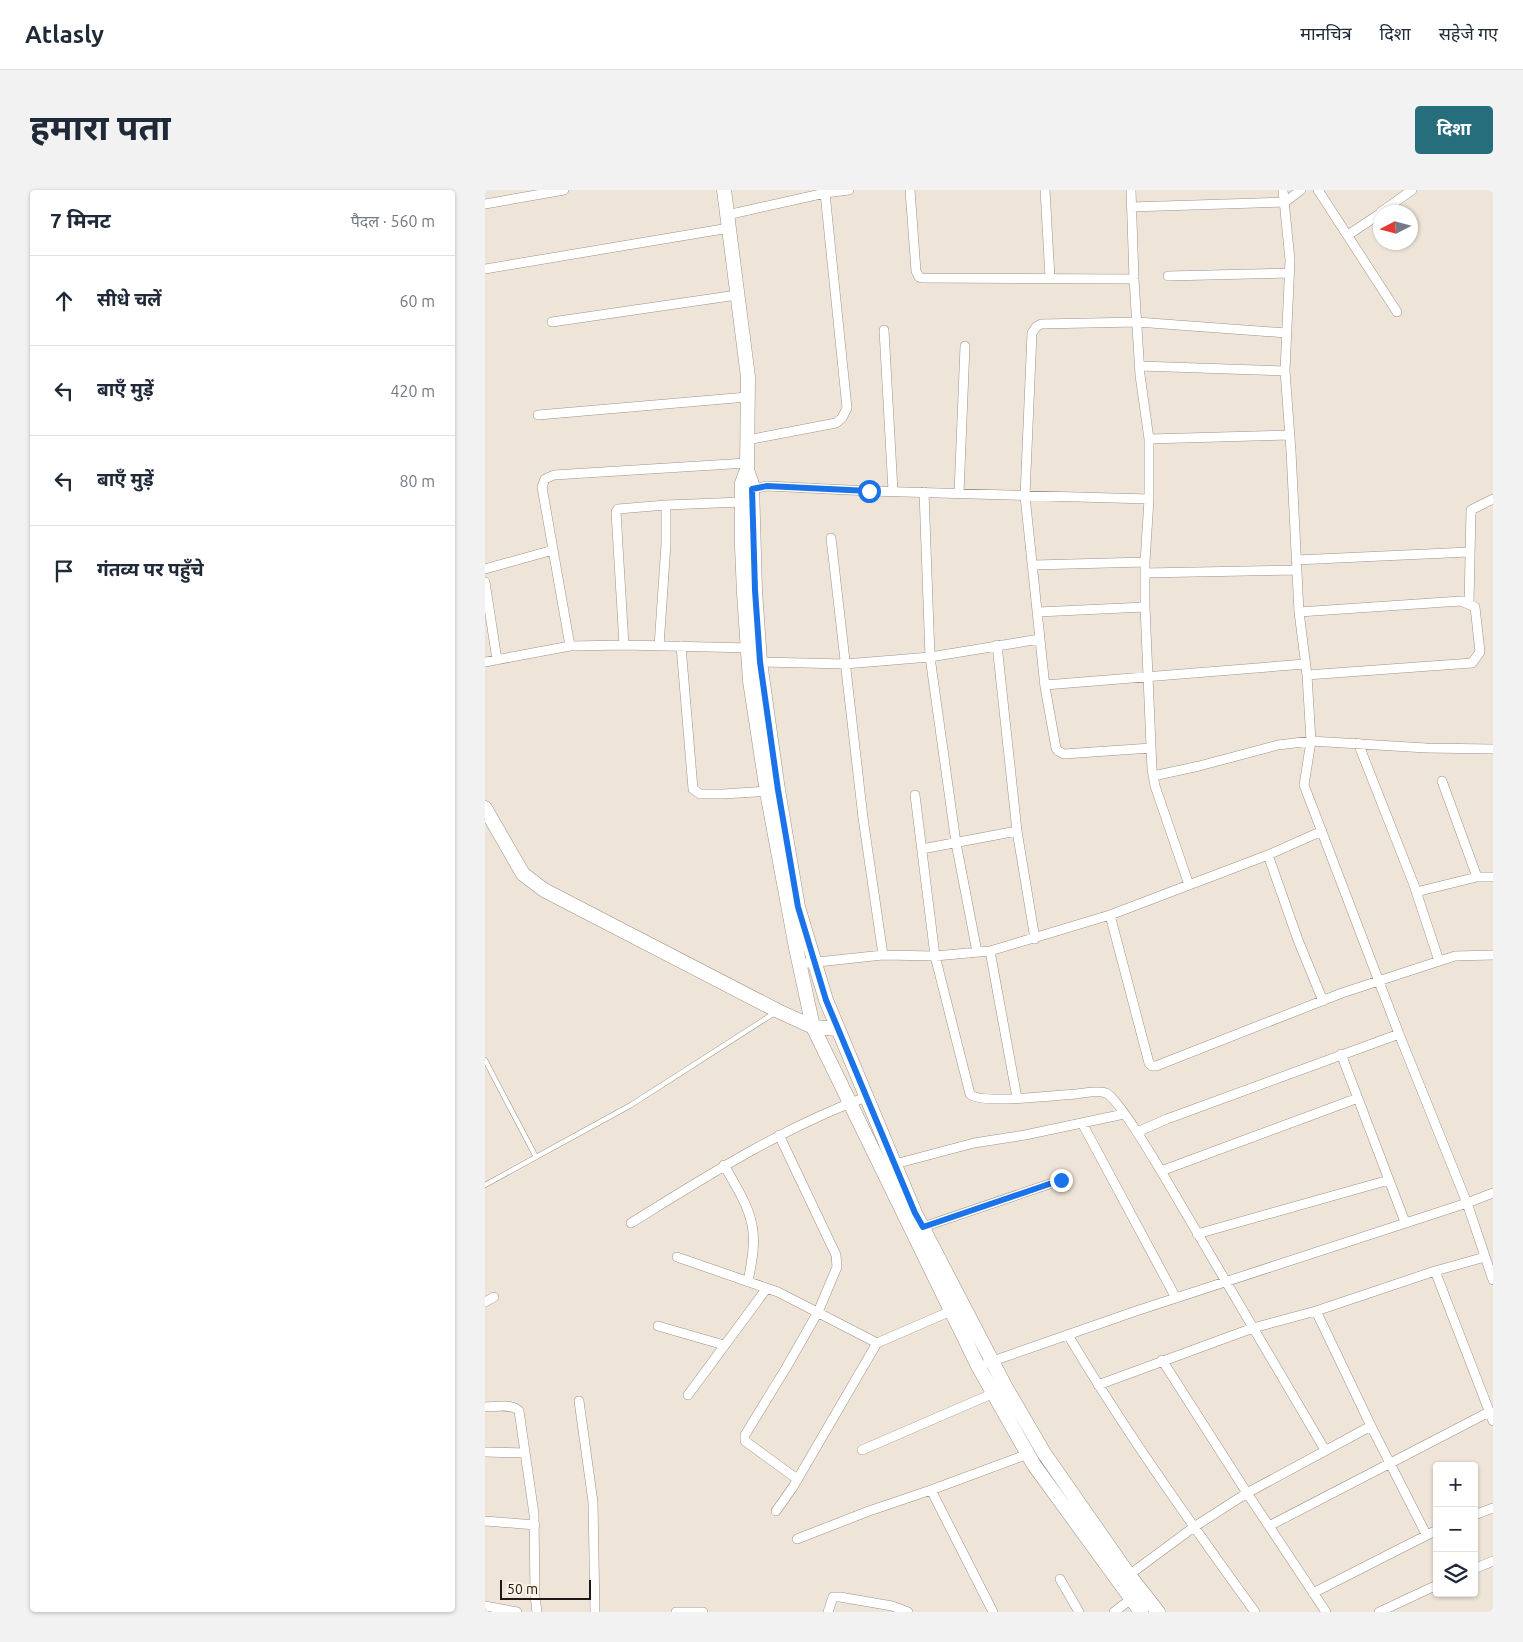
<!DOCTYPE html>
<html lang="hi">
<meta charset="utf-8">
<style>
body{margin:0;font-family:Ubuntu,"Noto Sans Devanagari",sans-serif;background:#f2f2f3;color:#1f2937}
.controls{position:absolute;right:15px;bottom:15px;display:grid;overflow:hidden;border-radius:5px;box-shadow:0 1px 4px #0004}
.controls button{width:45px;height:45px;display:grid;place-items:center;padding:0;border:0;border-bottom:1px solid #e0e1e3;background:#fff;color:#1f2937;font:25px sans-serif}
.compass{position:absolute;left:888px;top:15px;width:45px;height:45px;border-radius:50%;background:#fff;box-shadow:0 1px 4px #0004;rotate:264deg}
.scale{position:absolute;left:15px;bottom:12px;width:91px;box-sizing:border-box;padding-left:5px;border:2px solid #1c1814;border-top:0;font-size:14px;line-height:18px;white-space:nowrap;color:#1c1814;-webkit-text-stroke:4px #fdf2e5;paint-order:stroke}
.stop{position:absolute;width:15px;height:15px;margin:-11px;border:4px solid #1a73e8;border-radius:50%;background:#fff}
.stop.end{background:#1a73e8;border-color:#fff;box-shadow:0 1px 5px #0008}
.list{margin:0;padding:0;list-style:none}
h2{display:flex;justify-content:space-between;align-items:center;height:65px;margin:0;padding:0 20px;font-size:21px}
h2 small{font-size:16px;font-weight:400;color:#747a83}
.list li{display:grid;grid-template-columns:32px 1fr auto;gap:15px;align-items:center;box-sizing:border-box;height:90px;padding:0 20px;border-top:1px solid #e0e1e3}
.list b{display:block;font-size:19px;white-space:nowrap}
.list em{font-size:16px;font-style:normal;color:#747a83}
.icon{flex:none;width:28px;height:28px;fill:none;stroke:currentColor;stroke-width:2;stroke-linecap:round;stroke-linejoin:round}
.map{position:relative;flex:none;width:1008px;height:1422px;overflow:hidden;border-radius:5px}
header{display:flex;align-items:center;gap:30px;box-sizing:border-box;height:70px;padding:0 25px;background:#fff;border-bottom:1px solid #e0e1e3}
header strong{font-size:24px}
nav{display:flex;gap:28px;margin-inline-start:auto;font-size:18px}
.intro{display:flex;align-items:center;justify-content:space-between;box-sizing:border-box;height:120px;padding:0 30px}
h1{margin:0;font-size:35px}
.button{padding:12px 22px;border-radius:5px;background:#276e7c;color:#fff;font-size:18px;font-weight:700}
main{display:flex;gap:30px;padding:0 30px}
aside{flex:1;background:#fff;border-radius:5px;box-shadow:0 1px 4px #0004}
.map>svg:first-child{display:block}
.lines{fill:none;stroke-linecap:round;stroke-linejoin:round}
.lane-casing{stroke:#9d9388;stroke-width:5.5}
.street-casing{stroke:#9d9388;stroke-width:10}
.secondary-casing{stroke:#9d9388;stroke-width:15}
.lane{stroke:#fff;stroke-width:4.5}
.street{stroke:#fff;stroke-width:9}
.secondary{stroke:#fff;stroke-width:14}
.route{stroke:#1a73e8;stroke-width:6}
</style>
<header>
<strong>Atlasly</strong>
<nav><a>मानचित्र</a><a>दिशा</a><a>सहेजे गए</a></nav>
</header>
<div class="intro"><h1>हमारा पता</h1><a class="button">दिशा</a></div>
<main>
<aside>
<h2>7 मिनट<small>पैदल · 560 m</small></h2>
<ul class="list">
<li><svg class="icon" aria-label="ahead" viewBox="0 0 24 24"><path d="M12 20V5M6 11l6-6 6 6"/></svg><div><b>सीधे चलें</b></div><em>60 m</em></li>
<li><svg class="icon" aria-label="left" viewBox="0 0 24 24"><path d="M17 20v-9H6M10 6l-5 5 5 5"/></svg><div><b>बाएँ मुड़ें</b></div><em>420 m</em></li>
<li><svg class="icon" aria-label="left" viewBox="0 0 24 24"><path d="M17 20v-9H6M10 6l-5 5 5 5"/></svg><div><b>बाएँ मुड़ें</b></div><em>80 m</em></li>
<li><svg class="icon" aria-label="arrive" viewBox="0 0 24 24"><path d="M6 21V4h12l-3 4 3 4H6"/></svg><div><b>गंतव्य पर पहुँचे</b></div></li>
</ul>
</aside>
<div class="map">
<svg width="1008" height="1422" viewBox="0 0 1008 1422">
<rect width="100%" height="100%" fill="#efe4d8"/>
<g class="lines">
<g class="lane-casing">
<path id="lane" d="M0,870L51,967
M0,995L146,915L291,822"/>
</g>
<g class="street-casing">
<path id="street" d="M425,0L431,81L434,87L437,88L649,89
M560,0L565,88
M646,0L649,89L655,185L664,249V309L660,372V417L667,579L670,596L704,695
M833,0L912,122
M0,14L79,0
M646,17L800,12L816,0
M896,22L927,0
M242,25L340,3V0
M863,45L896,23
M0,79L244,38
M683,86L804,83
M67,132L252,105
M399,140L408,301
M655,176L800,181
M53,225L262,207
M664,249L805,245
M262,250L351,233L357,228L362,218L340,3L364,0
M267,299L282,296L384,301L664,309
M439,302L445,467L471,653L492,762
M474,303L480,156
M346,348L378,628L398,765
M811,370L984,362
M549,375L660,372
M0,379L68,360
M660,383L812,380
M0,392L12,470
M984,413L986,320L1008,309
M553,422L660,417
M814,422L976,411L990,417L995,462L987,473L822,485
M139,455L131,322L133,319L181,315L257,312
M512,455L532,641L550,749
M85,456L57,297L60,289L69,285L262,273
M174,456L181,354V315
M196,456L208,599L215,604H238L285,601
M0,472L85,456L139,455L266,458
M275,472L360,474L445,467L555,449
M560,495L820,474
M873,553L929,695L954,771
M666,558L579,564L573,561L571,558L560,497L540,306L547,143L551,137L556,134L652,132L801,143
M668,586L714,576L793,555L826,551L941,558L1008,559
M957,591L992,687
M430,605L450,766L485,904C495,915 573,905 591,904C600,903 613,900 621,903C633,908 668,968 676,981L840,1260
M437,659L532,641
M783,665L813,750L838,811
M931,702L992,687H1008
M625,725L664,873L667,876H671L857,803L930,779L970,766L1008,765
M505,761L532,908
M314,774L398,765L450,766L505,761L625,725L783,665L837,641
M856,864L920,1032
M597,933L691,1108
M652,942L682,929L914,844
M294,945L351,1065L352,1077L333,1122L301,1178L260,1245V1251L312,1289
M410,974L489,953L540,945L639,924
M239,975C250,995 266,1018 268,1042C270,1058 266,1075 263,1092
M676,981L873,908
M1008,1003L982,1013L1008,1090
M146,1033C222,986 297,938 381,907
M438,1037L576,990
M712,1044L904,990
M192,1067L293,1102L392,1153
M950,1081L1008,1231
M0,1112L9,1107
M831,1121L886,1236L941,1344
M173,1136L239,1155
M583,1145C640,1241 705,1332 770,1422
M677,1170L762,1303L841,1422
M502,1173L651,1121L982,1013L914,844L819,595L826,551L822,485L814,422L806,261L800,181L805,70L798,0
M613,1195L768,1138L831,1121L950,1081L1000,1067
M203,1205L282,1098
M94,1211L108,1312L110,1422
M0,1217C10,1217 27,1213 34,1221L49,1324L50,1406L52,1422
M377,1260L509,1203
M0,1262L40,1263
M446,1300L508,1422
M291,1321L308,1297L392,1153L466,1121
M989,1325L1008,1318
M0,1331L50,1335
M784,1336L1004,1222
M312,1349L384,1321L446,1300L543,1264
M989,1379L1008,1371
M640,1388L709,1337L762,1303L886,1236
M575,1389L594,1422
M828,1403L952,1340
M0,1416L32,1422
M191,1422H218
M343,1422L348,1407H355L407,1416L423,1422
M629,1422L646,1409
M894,1422L952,1395"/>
</g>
<g class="secondary-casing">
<path id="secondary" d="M239,0L263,187L262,280L267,294L270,400L275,472L293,600L313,717L341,810L430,1023L520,1196L559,1263L644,1385L673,1422
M262,280L257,293V357L259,403L265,491L282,602L311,758L328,837L493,1176L549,1275L656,1422
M0,618L38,684L59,700L293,821L328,837L353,839"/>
</g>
<use href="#lane" class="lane"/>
<use href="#street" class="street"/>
<use href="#secondary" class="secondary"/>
</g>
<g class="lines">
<path class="route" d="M384,301L282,296L267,299L270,400L275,472L293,600L313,717L341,810L430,1023L438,1037L576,990"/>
</g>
</svg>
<div class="controls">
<button>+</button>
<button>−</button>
<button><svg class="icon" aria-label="layers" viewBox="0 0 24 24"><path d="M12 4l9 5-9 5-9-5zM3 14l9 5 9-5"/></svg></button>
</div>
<svg class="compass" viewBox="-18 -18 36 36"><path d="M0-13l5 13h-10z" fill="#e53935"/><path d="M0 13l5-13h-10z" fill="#747a83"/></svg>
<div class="scale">50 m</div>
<div class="stop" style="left:384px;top:301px"></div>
<div class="stop end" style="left:576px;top:990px"></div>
</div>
</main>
